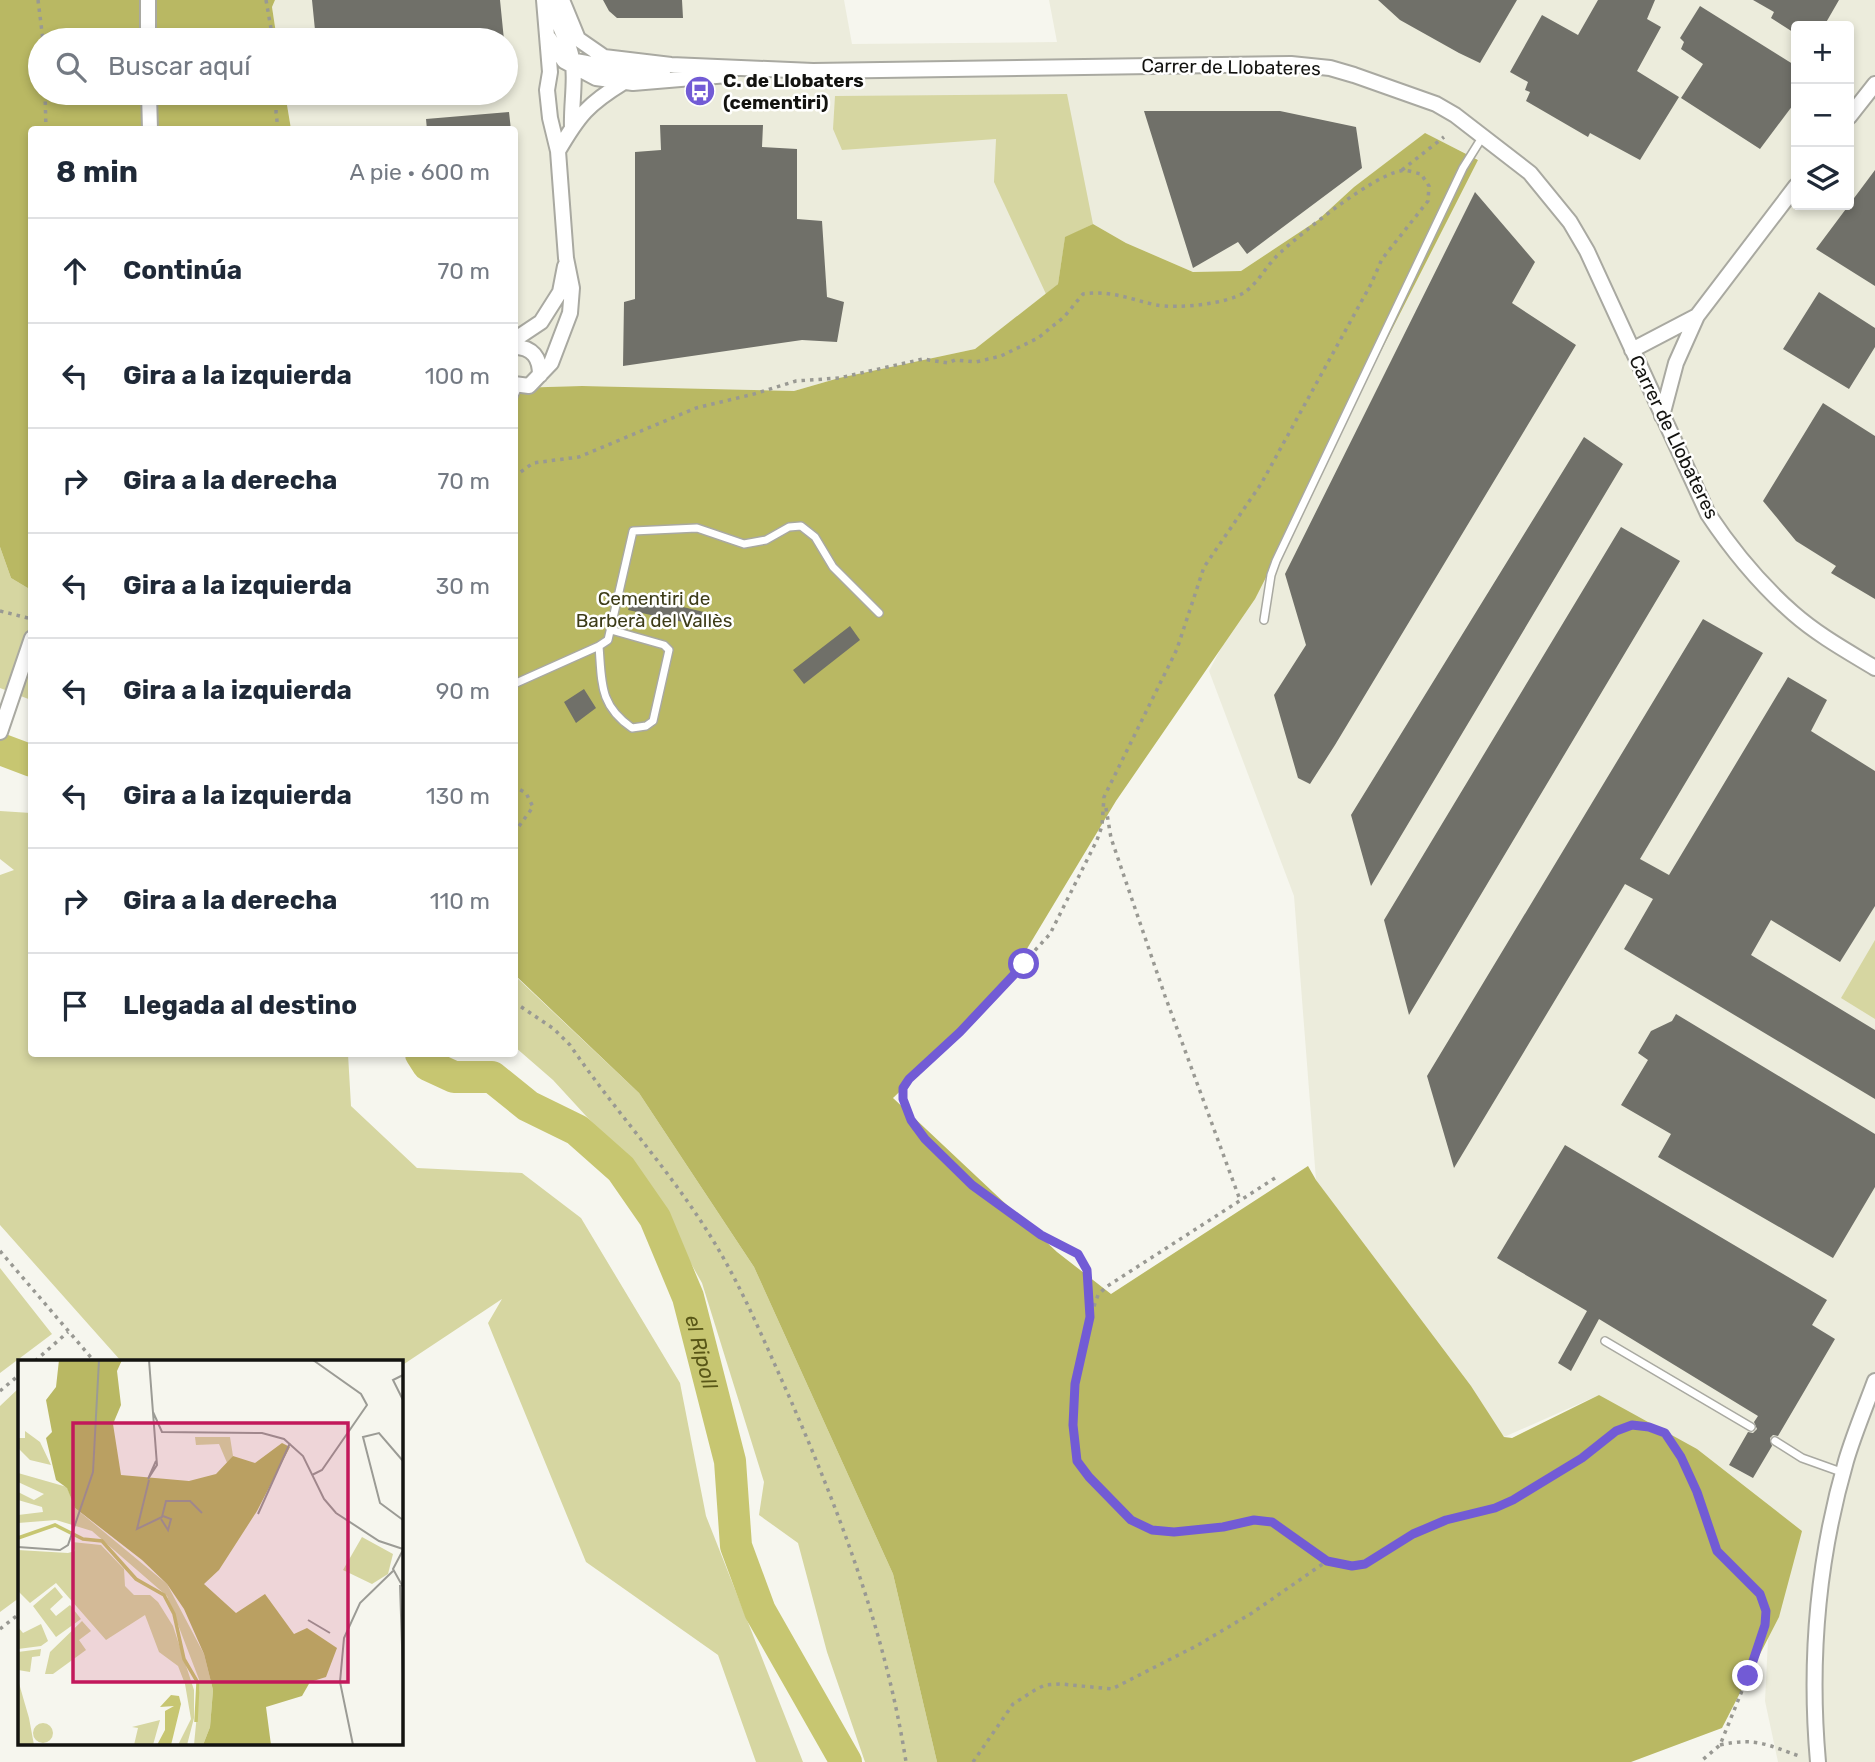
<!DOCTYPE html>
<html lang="es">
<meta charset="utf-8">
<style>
body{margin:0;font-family:Rubik,sans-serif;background:#f6f6f7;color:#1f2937}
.controls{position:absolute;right:21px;top:21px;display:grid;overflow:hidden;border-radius:7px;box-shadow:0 4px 10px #0003}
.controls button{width:63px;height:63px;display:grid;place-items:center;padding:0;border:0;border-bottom:2px solid #e0e1e3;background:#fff;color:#1f2937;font:35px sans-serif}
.stop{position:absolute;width:21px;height:21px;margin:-16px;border:5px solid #725bd5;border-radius:50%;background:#fff}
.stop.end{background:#725bd5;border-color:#fff;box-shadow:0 2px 7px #0008}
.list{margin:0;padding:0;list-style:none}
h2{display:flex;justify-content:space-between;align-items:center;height:91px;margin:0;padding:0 28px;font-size:30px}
h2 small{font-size:23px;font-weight:400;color:#747a83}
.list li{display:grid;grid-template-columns:46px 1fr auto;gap:21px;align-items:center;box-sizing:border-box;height:105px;padding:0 28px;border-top:2px solid #e0e1e3}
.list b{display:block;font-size:26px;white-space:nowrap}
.list em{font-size:23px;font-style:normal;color:#747a83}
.icon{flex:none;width:38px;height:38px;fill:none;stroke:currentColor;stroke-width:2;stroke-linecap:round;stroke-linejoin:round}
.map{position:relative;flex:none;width:1875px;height:1762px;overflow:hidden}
.search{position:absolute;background:#fff;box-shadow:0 4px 10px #0003;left:28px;top:28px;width:490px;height:77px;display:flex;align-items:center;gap:18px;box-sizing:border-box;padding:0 24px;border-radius:38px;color:#747a83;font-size:26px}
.panel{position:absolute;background:#fff;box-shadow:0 4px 10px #0003;left:28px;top:126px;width:490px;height:931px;border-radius:7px}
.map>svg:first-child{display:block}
.built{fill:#ececdc;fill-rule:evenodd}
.green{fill:#d6d6a1}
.forest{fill:#b9b863}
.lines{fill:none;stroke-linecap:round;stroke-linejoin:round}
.river{stroke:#c7c671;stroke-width:32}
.building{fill:#707069}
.lane-casing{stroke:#a9a9a1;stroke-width:10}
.street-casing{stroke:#a9a9a1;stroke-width:18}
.path{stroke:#999993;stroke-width:3.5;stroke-dasharray:3.5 5;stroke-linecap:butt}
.lane{stroke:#fff;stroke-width:7}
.street{stroke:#fff;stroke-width:14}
.route{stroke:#725bd5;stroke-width:9}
.labels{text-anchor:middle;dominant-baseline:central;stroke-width:5;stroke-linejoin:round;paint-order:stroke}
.street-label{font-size:19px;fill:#131310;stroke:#fffffe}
.poi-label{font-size:19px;font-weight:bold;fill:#131310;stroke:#fffffe;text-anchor:start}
.park-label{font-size:19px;fill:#3d3c18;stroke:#fffffe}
.water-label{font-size:21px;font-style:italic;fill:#585617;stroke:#fffffe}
.inset-river{fill:none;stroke:#c7c671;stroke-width:3.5}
.inset-road{fill:none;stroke:#9b9b95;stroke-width:2}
.view{fill:#c2185b;fill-opacity:0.15;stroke:#c2185b;stroke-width:3.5}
.inset-edge{fill:none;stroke:#131310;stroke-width:3.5}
</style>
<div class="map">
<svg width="1875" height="1762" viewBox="0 0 1875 1762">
<rect width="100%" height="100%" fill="#f6f6ee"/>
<path class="built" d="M275,0H844L852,44L1057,42L1049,0H1875V1762H1778L1765,1701L1774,1518L1599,1395L1504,1437L1316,1180L1294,896L1209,671L1478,159L1425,134L1354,187L1318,220L1241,271L1193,272L1126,243L1093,224L1058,284L975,349L839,378L794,391L582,386L515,388L514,130L291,129L285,93H506V40H277L272,7ZM1796,26H1849V205H1796Z"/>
<path class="green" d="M1067,94L1093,224L1065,238L1058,284L1046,294L994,182L996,139L842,150L833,129L835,96Z
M0,547L11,578L31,590V700L0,688Z
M0,811L31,813L32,1054H348L351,1106L417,1168L522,1173L581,1218L680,1383L706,1516L803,1762H756L718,1655L586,1562L488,1323L502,1299L401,1366V1361H121L0,1225V875L14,870L0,859Z
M1875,940V1019L1841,998Z
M514,975L639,1093L754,1267L893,1574L937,1762H865L827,1652L798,1543L759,1515L764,1482L702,1283L643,1178L553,1080L515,1047Z
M0,1268L52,1334L0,1373Z
M19,1388V1598L0,1612V1406Z"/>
<path class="forest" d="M0,0H275L272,7L277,40H40V93H285L291,129L32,130L31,590L11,578L0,547Z
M1425,133L1478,160L1255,599L1116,801L998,997L893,1098L1057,1252L1111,1294L1308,1166L1316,1180L1471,1386L1504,1437L1512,1438L1599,1395L1697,1449L1802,1531L1779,1617L1722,1728L1631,1762H937L893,1574L754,1267L639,1093L515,975L514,388L582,386L794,391L839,378L975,349L1058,284L1065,237L1093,224L1126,243L1193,272L1241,271L1318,220L1354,187Z"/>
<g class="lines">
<g class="river">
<path d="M0,749L32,761"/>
<path id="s1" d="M421,1054L428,1065L454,1077H492L528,1106L577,1130L621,1169L655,1218L688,1297L730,1461L736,1546L760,1611L846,1762"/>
</g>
</g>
<path class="building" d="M312,0H500L504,40H316Z
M603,0H682L683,18H617L609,11Z
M1378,0H1517L1480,63L1459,53L1400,20Z
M1598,0H1655L1647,19L1661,27L1637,71L1679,97L1640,160L1590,133L1588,137L1526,101L1530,92L1525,90L1528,82L1510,72L1542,15L1578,35Z
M1753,0H1839L1824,26H1796V34L1771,18L1774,12Z
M1700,6L1796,66V101L1760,149L1681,98L1703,64L1681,49L1684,42L1680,38Z
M1144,111H1280L1356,127L1362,168L1247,254L1238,242L1193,268Z
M509,112L511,130H427L426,119Z
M660,125H763L762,147L797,149V219L822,221L827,297L844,302L837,342L802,340L623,366L624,302L635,299V152L661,150Z
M1875,170V286L1816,249Z
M1475,192L1535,262L1512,303L1576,345L1335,745L1310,784L1298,778L1274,695L1306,645L1285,574Z
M1819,292L1875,328V347L1849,389L1783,349Z
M1823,403L1875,436V599L1831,573L1836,566L1796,541L1763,501Z
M1584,437L1623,464L1371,886L1351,815Z
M1621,527L1680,561L1409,1015L1384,920Z
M633,595L708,613L706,627L628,610Z
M1703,619L1763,653L1640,859L1669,875L1788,677L1827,700L1811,731L1875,771V906L1840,962L1771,920L1751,955L1875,1030V1099L1624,949L1653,899L1625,884L1454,1168L1427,1076Z
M850,626L860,640L804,684L793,670Z
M584,689L596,708L576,723L564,702Z
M1676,1014L1875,1134V1187L1833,1258L1658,1157L1671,1134L1621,1105L1648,1060L1638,1053L1651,1031L1672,1021Z
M1565,1145L1827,1300L1812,1325L1835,1339L1778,1436L1773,1435L1770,1438L1772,1446L1753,1478L1729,1465L1748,1432L1753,1433L1757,1429L1754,1422L1758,1416L1599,1319L1571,1371L1558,1363L1587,1311L1497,1258Z"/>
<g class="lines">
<g class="lane-casing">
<path id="lane" d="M514,396L518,386
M1264,620L1271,575L1276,561L1463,168L1483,136
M599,646C602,683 599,705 632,728L646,726L653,721L669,650L664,645L611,630
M514,684L599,646L608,640L633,531L697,528L744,544L766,540L789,527L801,526L815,537L833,567L879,613
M1605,1341L1751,1427
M1775,1441L1802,1458L1844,1473"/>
</g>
<g class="street-casing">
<path id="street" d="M148,0V40
M556,0C555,27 565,32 571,54C577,77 571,103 572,127
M562,0L578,39L604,57L671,65L813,71L1291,64L1330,68L1354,75L1436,104L1455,115L1530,173L1570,222L1587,251L1708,514C1732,550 1761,585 1793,613C1818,635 1847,651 1875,668
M549,38L564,61L596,78L633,83L728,75
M569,61C586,60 602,68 618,71C632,73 649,74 663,71
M149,93L150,130
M1849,117L1875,84
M558,151C579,115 588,104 624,82
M514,340L541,322L560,292L565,266
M514,347C533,347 540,358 540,375
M1632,350L1697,316L1796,186
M514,384L529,386L551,363L570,313L572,288L566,258L558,151L550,118L547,90L550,72L544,0
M1662,416L1676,363L1697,316
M0,732L32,638
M1818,1762C1809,1661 1818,1558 1846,1461C1854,1434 1865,1408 1875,1381"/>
</g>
<path class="path" d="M38,0L43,40
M266,0L273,40
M45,93L46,130
M277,93L276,112L278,130
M1402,170L1444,137
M514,477L533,463L579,457L696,408L754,394L796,381L839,378L923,359L948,363L955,360L976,362L1001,356L1038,338L1064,317L1083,294C1110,290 1130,299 1156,305C1177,309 1228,304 1245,292C1260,281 1267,264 1281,252C1304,231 1371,177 1400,171C1406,169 1415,173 1421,174L1429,186L1428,201L1382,259L1371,284L1261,484L1204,567L1177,649L1104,797L1102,826L1097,840L1050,934L960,1032L909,1079C905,1085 902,1090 903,1099C910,1142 1002,1212 1039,1234C1051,1241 1068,1245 1078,1254C1093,1269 1090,1298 1090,1317
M0,611L32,619
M1106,808L1111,838L1165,996L1240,1200
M514,833L533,807L526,793L517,788
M514,1002L554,1029L570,1045C615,1111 669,1169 711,1237C742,1287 764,1341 788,1394C840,1513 886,1634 906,1762
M1275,1178L1106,1287L1098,1295L1090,1317L1075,1384L1073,1425L1077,1461L1089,1477L1131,1520L1152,1530L1174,1532L1254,1520L1272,1522L1327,1561L1352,1566L1365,1564L1413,1534L1446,1520L1495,1508L1513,1500L1582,1458L1616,1431L1632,1425L1665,1433L1689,1473L1717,1551L1760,1594L1767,1611L1765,1625L1748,1676L1720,1745L1700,1762
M0,1251L94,1361
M35,1361L68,1332
M0,1391L19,1375
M0,1629L19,1614
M1720,1745C1757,1737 1767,1745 1802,1757
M973,1762L1013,1704L1035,1690L1045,1685L1061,1684L1112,1689L1198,1645L1252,1613L1327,1561"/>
<use href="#lane" class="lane"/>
<use href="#street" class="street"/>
</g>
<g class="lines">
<path class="route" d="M1024,964L960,1032L909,1079L903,1088V1099L911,1120L925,1139L972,1185L1041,1235L1078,1254L1087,1270L1090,1317L1075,1384L1073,1425L1077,1461L1089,1477L1131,1520L1152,1530L1174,1532L1223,1527L1254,1520L1272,1522L1327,1561L1352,1566L1365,1564L1413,1534L1446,1520L1495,1508L1513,1500L1582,1458L1616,1431L1632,1425L1649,1427L1665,1433L1681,1457L1697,1492L1717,1551L1760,1594L1766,1611L1765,1625L1748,1676"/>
</g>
<defs>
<g id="bus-disc" transform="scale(1.575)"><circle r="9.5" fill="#725bd5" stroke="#fffffe"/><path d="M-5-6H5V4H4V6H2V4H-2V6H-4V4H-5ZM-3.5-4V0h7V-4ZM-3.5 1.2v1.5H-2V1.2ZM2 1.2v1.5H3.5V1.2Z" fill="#fff"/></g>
</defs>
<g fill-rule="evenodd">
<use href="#bus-disc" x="700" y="91"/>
</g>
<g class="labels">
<g class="street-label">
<text transform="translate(1231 67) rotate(1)">Carrer de Llobateres</text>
<text transform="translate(1674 437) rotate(64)">Carrer de Llobateres</text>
</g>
<g class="poi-label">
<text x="723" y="80">C. de Llobaters<tspan x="723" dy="22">(cementiri)</tspan></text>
</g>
<g class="park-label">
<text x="654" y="598">Cementiri de<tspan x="654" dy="22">Barberà del Vallès</tspan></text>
</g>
<g class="water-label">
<text stroke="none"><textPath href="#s1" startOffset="441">el Ripoll</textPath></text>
</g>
</g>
<g transform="translate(18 1360)">
<rect width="385" height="385" fill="#f6f6ee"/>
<path d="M7,71L22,82L33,105L12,100L0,88V78H7ZM177,77H212L215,96L210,105L201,84L178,85ZM0,113L49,127L57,148L149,224L186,294L195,330L192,367L185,385H176L182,322L149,236L74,171L38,160L0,163V155L25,152L24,147L0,140V132L16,140L26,134L0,122ZM344,177L375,194L370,214L354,224L325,210ZM54,182L83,185L106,209L107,226L116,235H132L140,242L155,266L176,330V358L169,385H160L173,359L167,324L160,306L141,292L127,255L88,280L38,223L12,243L0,231V190L50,193L57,191ZM37,227L45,237L32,249L38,256L52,245L63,259L38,277L15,246ZM64,261L73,271L61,280L68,290L35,314H27L32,292ZM23,264L30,281L23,286L0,289V267L5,273ZM23,289L22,296L14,297L12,312L0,310V292ZM0,320L11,358L16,385H0ZM142,360L135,385H116L120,368L114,367ZM15 373a10 10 0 1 1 20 0a10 10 0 1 1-20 0Z" fill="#d6d6a1"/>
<path d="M41,0H104L99,11L103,45L95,64L103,115L171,121L198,114L215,96L237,103L264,83L272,87L239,151L201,210L186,224L218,253L247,234L276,274L289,268L319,288L308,317L292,322L284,336L248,347L253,385H185L192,367L195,330L186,294L166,249L149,224L124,200L57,148L49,128L38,120L28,78L34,72L28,40L38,27Z" fill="#b9b863"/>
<path d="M153,335L161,336L163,344L155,377L153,385H139L147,370V351L156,346L142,347Z" fill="#c7c671"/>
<path class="inset-river" d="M0,178L37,165L65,179L84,181L118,219L146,235L156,254L166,299L180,323L178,362"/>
<path class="inset-road" d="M131,0L139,105L130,119L138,101M385,15L375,20L385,40M135,52L144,72L244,73L266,79L285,96L306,139L318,153L361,181L385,189M385,101L361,73L345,77L362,143L385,160M294,115L304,110L349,45L343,34L295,0M131,120L119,169L144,157L148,141H172L184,153M240,154L272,83M143,159L150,170L153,159L145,156M0,187L42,190L50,185L75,112L81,0M385,190L375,209L385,227M382,225L385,315M385,259V287M290,260L312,273M335,385L322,322L326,278L342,243L375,211"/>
<path class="view" d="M55,63H330V322H55Z"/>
<rect width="385" height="385" class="inset-edge"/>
</g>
</svg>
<div class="controls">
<button>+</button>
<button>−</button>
<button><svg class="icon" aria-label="layers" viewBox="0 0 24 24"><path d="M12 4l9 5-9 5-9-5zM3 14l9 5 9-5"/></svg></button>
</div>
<div class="stop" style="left:1024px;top:964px"></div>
<div class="stop end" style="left:1748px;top:1676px"></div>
<div class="search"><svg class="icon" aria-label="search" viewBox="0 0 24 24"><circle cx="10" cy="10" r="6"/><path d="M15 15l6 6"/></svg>Buscar aquí</div>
<section class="panel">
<h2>8 min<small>A pie · 600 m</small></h2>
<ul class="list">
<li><svg class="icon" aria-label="ahead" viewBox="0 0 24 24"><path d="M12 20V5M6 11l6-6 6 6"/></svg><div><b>Continúa</b></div><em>70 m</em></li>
<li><svg class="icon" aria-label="left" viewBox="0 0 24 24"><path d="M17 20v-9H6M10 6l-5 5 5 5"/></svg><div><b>Gira a la izquierda</b></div><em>100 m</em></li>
<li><svg class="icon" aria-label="right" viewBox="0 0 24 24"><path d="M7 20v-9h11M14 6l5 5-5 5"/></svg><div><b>Gira a la derecha</b></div><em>70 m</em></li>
<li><svg class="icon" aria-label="left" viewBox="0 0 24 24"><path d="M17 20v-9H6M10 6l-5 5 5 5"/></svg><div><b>Gira a la izquierda</b></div><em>30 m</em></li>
<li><svg class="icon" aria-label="left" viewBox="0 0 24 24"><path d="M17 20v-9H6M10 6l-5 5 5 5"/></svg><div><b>Gira a la izquierda</b></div><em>90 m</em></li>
<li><svg class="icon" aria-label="left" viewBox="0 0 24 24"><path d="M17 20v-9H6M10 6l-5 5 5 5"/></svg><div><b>Gira a la izquierda</b></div><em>130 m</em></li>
<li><svg class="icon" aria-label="right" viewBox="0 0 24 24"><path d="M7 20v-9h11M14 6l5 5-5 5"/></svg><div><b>Gira a la derecha</b></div><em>110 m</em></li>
<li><svg class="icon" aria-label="arrive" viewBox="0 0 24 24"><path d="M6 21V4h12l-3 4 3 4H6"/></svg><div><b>Llegada al destino</b></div></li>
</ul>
</section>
</div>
